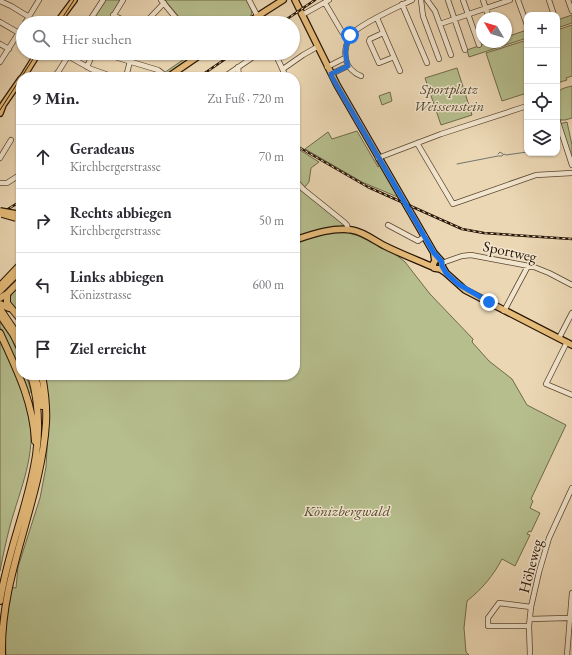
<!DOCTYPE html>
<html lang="de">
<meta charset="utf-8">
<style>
body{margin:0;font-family:"EB Garamond",serif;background:#f7f7f7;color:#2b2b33}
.controls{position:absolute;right:12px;top:12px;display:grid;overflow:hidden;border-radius:8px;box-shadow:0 1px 3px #0004}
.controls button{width:36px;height:36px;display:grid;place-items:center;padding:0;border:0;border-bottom:1px solid #e1e1e2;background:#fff;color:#2b2b33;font:20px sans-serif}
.compass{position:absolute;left:476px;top:12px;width:36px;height:36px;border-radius:50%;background:#fff;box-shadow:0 1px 3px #0004;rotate:308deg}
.stop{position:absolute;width:12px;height:12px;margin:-9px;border:3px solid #1a73e8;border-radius:50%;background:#fff}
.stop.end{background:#1a73e8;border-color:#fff;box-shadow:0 1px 4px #0008}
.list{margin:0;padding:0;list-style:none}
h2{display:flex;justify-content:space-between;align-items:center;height:52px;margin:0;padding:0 16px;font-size:17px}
h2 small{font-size:13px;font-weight:400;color:#7c7c81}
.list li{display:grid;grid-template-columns:26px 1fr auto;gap:12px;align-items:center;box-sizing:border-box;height:64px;padding:0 16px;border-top:1px solid #e1e1e2}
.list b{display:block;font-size:15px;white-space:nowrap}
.list p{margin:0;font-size:13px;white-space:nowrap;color:#7c7c81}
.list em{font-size:13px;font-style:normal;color:#7c7c81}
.icon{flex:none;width:22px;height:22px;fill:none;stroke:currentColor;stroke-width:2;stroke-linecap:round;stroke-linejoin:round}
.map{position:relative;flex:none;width:572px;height:655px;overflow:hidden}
.search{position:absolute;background:#fff;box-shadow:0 1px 3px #0004;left:16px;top:16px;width:284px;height:44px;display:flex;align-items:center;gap:10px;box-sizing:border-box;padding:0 14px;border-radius:22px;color:#7c7c81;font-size:15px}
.panel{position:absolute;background:#fff;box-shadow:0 1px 3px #0004;left:16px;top:72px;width:284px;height:308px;border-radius:16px}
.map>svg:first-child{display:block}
.green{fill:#b6be8e;stroke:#6f6a4a}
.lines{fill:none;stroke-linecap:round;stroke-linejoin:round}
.stream{stroke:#6e7670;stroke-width:1}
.minor-casing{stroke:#594631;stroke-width:6}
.major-casing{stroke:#281505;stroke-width:8}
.highway-casing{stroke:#281505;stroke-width:8}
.minor{stroke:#f2e5ce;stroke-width:4.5}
.major{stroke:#e6bc7a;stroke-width:5.5}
.highway{stroke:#e6bc7a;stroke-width:6}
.tram{stroke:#281505;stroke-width:1}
.rail-casing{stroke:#281505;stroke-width:2.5}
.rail{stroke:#f2e5ce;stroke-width:1;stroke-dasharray:3;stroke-linecap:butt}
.major-bridge-casing{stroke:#281505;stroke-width:8;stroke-linecap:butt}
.major-bridge{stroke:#e6bc7a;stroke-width:5.5}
.route{stroke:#1a73e8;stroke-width:5}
.labels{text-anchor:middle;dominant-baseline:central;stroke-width:3;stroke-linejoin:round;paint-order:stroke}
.park-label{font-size:15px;font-style:italic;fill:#53482e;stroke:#f2e5ce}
.street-label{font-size:15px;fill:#281505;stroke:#f2e5ce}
</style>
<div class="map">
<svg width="572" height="655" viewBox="0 0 572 655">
<rect width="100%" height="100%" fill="#ebd7b4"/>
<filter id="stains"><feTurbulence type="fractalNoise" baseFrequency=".005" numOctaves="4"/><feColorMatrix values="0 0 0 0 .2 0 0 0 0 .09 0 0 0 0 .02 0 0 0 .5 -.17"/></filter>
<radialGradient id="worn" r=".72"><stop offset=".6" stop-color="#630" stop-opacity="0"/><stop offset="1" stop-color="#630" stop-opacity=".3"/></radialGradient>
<path class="green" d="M104,0H121L107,23H90Z
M165,0H247C253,13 255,14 242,23H184Z
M572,15V23L557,28V20Z
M572,25V76L566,78L567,80L557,83V30Z
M527,30V38L469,57L467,50L490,42H506V37Z
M527,40V93L502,101L486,53Z
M193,53H197L199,55L167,77H158Z
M457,68L472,115L441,125L425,78Z
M572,86V118L565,120H560C557,114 554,95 559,91C562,88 568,87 572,86Z
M390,92L392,101L382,105L379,96Z
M567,122L572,145V159L559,124Z
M357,131L378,167L379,166L375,159L377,160L400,198L362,182L305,149L328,132L332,139Z
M295,147L319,162L311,168L309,182L304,188L295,177Z
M295,182L344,224L349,233L359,236L394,253L405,262L430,294L473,339L472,342L489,361L512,379L527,405L566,425L531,499L533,501L530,508L540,513L531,532L529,531L527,534L530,535L515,566L502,559C493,576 482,589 467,601L464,628L466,652L469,655H6L5,626L10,587L16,588L18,567L40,498L46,467L48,430L45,375H295Z
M21,283V316C7,299 6,300 21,283Z
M0,322L12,339L21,360V375H26L31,391L29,394L0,327Z
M0,337C11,363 24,388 29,415C37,454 20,489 10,526C6,541 3,556 0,571Z"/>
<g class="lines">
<path class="stream" d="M557,147V146
M498,154L500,152L503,154
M457,164L498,156H502L504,154L506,155L527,152"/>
<g class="minor-casing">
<path id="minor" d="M161,0L180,23
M249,0L258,17
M421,0L423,16L439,59
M427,0L435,11L451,55
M448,0L465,50
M463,0L479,45
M483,0L489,18
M518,0L527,25
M549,0L554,15
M568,0L572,11
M0,1L11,6L29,17
M325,3L342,32L348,39
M402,4L427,63
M113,15L129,23
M302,15L329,0
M377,18L400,71
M0,22L19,33
M25,23L39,0
M88,23L103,0
M109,23L123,0
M145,23L164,3
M440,24L510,0
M383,33L370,39L369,41L379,63L394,57
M0,44L9,49
M102,53L158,70L162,73
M275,53L286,77
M68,56L91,69L114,77
M0,62L23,26
M87,67L93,53
M238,67L239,77
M327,67L345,58
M283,69L303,55L317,47
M57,73L65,77
M331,74L348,66
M361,76C354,73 347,67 346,59C344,50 347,39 353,33C362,23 398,7 412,0
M55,77L70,53
M126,77L132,53
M224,77L259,53
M557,119L572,165
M417,143L453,204L536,175L572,173
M0,158L11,140
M378,158L441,134L527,106
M295,180L303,189L344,222L347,225L348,230
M0,183H7L21,174
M388,225L418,241L425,236
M442,263L462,256L471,255L534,267L549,273L572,285
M504,311L528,266
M559,338L572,313
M567,342L546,384L572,395
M530,619L567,618L572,616
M529,626H488V618L499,603L531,607
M530,655L529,626L531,607L539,572L549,538L572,488
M567,655L572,593"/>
</g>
<g class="major-casing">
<path id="major" d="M295,0L337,85L434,253L442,262V266L446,273
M57,23L74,0
M247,23L283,0
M23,77L38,53
M168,77L203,53
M0,113L3,105L21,79
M295,240C313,234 333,227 352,230C364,232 375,241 385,246C401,254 417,260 433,267
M434,255L435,261L433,264L434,268L440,269L446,273L465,290L572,345
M0,291L21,270"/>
</g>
<g class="highway-casing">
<path id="highway" d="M0,286L21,264
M7,294V303L21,320
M0,298L7,294L21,280
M0,304L9,308
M0,309L21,340
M0,315L13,334L21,350
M0,333C16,368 33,401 35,441
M35,375L42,406
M0,601C12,522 55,458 31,375
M2,655C0,574 41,503 46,423C47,407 45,391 42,375"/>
</g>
<use href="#minor" class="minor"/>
<use href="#major" class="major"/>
<use href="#highway" class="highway"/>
<path class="tram" d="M59,23L74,0
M0,110L37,53"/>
<g class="rail-casing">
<path id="rail" d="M281,23L315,0
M199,77L234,53
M295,145L368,187L462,229L484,233L572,239
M0,214L21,201"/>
</g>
<use href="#rail" class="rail"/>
<g class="major-bridge-casing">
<path id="major-bridge" d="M0,211L17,214
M2,214L16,218"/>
</g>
<use href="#major-bridge" class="major-bridge"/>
</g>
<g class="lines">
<path class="route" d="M350,35C345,45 344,55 348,66L331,74L332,77L434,253L442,262V266L446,273L458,284L489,302"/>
</g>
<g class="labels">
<g class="park-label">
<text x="449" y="88">Sportplatz<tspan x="449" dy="17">Weissenstein</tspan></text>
<text x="347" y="510">Könizbergwald</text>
</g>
<g class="street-label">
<text transform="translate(510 251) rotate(12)">Sportweg</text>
<text transform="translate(530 566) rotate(-75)">Höheweg</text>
</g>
</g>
<rect width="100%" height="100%" filter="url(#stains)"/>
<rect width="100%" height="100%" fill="url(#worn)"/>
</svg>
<div class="controls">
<button>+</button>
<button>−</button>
<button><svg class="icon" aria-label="locate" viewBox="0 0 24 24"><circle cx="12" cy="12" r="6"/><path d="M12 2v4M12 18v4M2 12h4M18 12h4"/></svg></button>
<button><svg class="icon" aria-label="layers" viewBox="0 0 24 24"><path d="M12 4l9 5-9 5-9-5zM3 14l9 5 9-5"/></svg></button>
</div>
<svg class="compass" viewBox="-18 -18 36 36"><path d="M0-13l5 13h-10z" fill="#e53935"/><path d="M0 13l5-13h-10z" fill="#7c7c81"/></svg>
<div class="stop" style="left:350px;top:35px"></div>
<div class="stop end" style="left:489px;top:302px"></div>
<div class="search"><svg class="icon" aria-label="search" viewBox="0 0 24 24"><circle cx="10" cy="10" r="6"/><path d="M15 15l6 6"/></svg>Hier suchen</div>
<section class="panel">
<h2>9 Min.<small>Zu Fuß · 720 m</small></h2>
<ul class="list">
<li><svg class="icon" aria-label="ahead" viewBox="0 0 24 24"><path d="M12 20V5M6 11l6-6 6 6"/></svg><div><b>Geradeaus</b><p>Kirchbergerstrasse</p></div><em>70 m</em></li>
<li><svg class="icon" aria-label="right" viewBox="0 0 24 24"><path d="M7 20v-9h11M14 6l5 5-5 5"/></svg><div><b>Rechts abbiegen</b><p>Kirchbergerstrasse</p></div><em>50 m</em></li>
<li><svg class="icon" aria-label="left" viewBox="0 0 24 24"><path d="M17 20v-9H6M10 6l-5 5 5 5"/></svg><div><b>Links abbiegen</b><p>Könizstrasse</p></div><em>600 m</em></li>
<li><svg class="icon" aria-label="arrive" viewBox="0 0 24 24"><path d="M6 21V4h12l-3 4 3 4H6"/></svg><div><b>Ziel erreicht</b></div></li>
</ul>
</section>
</div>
